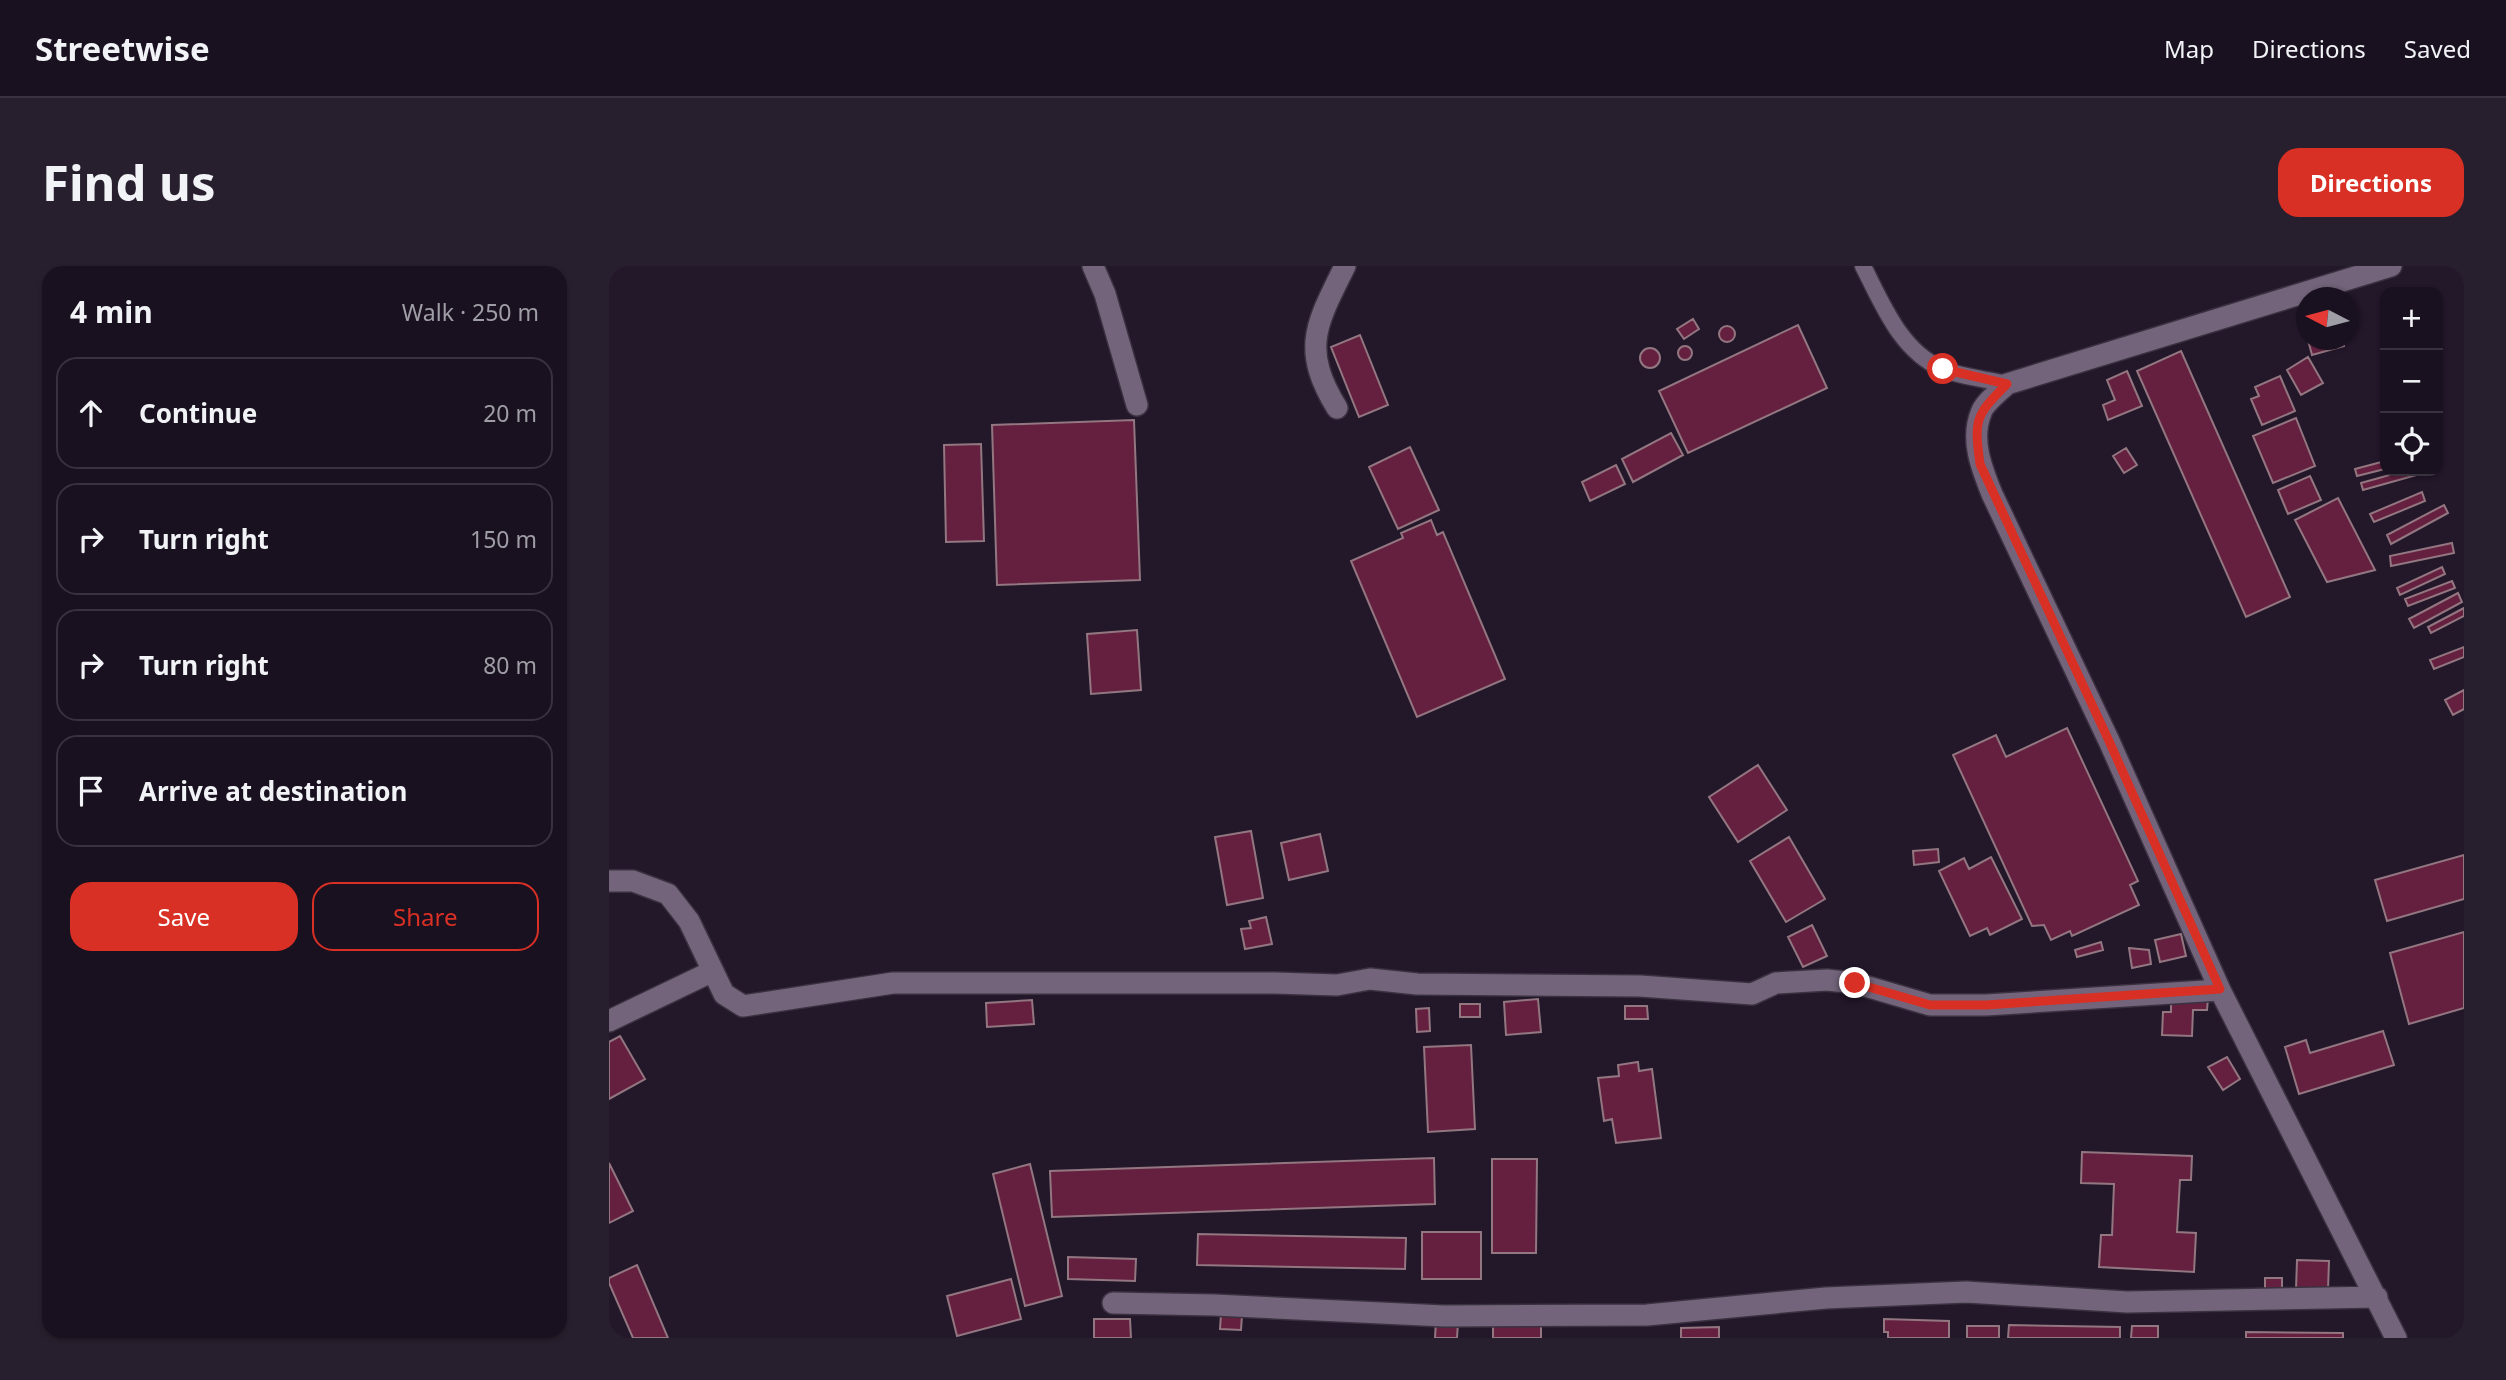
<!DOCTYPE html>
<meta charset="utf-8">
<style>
body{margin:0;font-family:"Noto Sans",sans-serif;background:#271f2d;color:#f1f3f6}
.controls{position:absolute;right:21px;top:21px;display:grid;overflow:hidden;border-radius:14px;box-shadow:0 2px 5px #0004}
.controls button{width:63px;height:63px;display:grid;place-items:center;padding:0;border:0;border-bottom:2px solid #38313e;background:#1a1120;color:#f1f3f6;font:35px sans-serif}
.compass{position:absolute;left:1687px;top:21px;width:63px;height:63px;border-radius:50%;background:#1a1120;box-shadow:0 2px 5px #0004;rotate:276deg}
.stop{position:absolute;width:21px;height:21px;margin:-16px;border:5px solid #d93025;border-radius:50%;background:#fff}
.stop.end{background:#d93025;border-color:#fff;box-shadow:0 2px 7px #0008}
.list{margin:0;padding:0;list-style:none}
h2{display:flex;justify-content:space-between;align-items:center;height:91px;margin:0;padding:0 28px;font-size:30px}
h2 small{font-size:23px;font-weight:400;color:#9f9da5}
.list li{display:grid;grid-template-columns:46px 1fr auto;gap:21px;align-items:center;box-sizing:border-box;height:112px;margin:0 14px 14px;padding:0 14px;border:2px solid #38313e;border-radius:21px}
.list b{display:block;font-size:26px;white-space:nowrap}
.list em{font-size:23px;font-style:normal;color:#9f9da5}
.actions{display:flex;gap:14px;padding:21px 28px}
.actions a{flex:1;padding:16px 0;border:2px solid #d93025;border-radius:21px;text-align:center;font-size:24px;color:#d93025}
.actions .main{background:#d93025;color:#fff}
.icon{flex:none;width:38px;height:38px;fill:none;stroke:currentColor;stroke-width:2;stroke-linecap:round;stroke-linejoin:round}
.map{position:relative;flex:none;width:1855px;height:1072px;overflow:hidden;border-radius:21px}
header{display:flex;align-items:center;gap:42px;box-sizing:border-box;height:98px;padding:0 35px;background:#1a1120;border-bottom:2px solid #38313e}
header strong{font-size:33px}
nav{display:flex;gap:38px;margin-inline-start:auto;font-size:24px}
.intro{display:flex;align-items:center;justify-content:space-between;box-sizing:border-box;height:168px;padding:0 42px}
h1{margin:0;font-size:49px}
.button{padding:18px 32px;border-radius:21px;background:#d93025;color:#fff;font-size:24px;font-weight:700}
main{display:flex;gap:42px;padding:0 42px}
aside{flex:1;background:#1a1120;border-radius:21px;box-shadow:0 2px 5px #0004}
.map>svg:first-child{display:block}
.building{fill:#652040;stroke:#927680;stroke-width:2}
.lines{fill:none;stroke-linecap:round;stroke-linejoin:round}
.lane-casing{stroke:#3a3140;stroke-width:19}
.street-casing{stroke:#3a3140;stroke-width:24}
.lane{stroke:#73647b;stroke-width:16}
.street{stroke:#73647b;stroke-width:21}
.route{stroke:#d93025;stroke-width:9}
</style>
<header>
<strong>Streetwise</strong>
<nav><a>Map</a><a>Directions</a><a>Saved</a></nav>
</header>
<div class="intro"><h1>Find us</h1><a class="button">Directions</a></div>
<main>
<aside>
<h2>4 min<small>Walk · 250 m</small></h2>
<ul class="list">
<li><svg class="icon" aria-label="ahead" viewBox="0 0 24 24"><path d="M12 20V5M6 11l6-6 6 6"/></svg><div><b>Continue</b></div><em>20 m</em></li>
<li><svg class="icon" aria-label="right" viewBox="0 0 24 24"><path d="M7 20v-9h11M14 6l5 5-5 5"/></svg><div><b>Turn right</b></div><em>150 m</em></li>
<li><svg class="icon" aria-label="right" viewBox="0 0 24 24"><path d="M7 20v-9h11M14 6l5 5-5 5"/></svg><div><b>Turn right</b></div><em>80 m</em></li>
<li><svg class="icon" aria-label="arrive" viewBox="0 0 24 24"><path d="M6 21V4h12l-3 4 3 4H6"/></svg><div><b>Arrive at destination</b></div></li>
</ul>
<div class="actions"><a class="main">Save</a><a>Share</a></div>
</aside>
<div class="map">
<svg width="1855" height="1072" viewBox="0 0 1855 1072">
<rect width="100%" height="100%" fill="#23172a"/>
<path class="building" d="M1084,53L1090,63L1075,73L1068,63Z
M1189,59L1218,122L1079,187L1050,125Z
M1110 68a8 8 0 1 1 16 0a8 8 0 1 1-16 0Z
M751,69L779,139L750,151L722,81Z
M1699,74H1733L1735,80L1703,89Z
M1069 87a7 7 0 1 1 14 0a7 7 0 1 1-14 0Z
M1031 92a10 10 0 1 1 20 0a10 10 0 1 1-20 0Z
M1572,85L1681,331L1637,351L1528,105Z
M1699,91L1714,117L1692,129L1678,104Z
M1518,105L1533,140L1499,154L1494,139L1506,134L1498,114Z
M1671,110L1686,145L1653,159L1642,133L1650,130L1646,121Z
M1687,152L1706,200L1664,217L1644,170Z
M525,154L531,314L388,319L383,159Z
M1062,167L1074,189L1024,216L1013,193Z
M372,178L375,275L337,276L335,179Z
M801,181L830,244L789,263L760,201Z
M1517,182L1528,199L1515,207L1504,190Z
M1776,195V203L1748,210L1746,203Z
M1007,199L1016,218L981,235L973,216Z
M1795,205H1810L1811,208L1754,224L1752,217Z
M1701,210L1712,234L1679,248L1669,224Z
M1813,226L1816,235L1765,256L1761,248Z
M1729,232L1766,304L1718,316L1686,254Z
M1835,239L1839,247L1782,278L1778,269Z
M822,254L828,269L834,266L896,413L808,451L742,295L794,272L792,267Z
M1843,277L1845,287L1782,300L1781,290Z
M1833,301L1836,308L1791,329L1788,322Z
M1843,315L1846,322L1799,340L1796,333Z
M1849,327L1853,336L1805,362L1800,353Z
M1855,342V350L1822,367L1819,361Z
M528,364L532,424L482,428L478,368Z
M1855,381V391L1825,403L1821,394Z
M1855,424V443L1844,449L1836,434Z
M1458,462L1529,615L1521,619L1530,639L1463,670L1461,665L1442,674L1435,659L1423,660L1344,489L1387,469L1397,491Z
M1149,499L1178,544L1129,576L1100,531Z
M642,565L654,632L618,639L606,571Z
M711,568L719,605L680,614L672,577Z
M1180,571L1216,633L1177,656L1141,595Z
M1329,583L1330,596L1305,599L1304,585Z
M1855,589V633L1778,655L1766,614Z
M1382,591L1413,653L1381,669L1378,662L1361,670L1330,605L1355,592L1360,603Z
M657,651L663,678L636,683L632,663L642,662L640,655Z
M1203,659L1218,690L1194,701L1179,671Z
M1855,666V742L1800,758L1781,687Z
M1572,668L1577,690L1551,696L1546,674Z
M1492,676L1494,684L1468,691L1466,684Z
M1520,682L1540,684L1542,698L1523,702Z
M1562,732L1599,733L1598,744H1584L1583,770L1553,769L1554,746H1562Z
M929,733L932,766L897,769L895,736Z
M423,734L425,758L378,761L377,737Z
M851,738H871V751H851Z
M1016,740H1038L1039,753H1016Z
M820,742L821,765L808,766L807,743Z
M1774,765L1785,799L1690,828L1676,781L1697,774L1701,787Z
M11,770L36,813L0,833V776Z
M862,779L866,863L819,866L815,781Z
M1618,791L1631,813L1614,824L1599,801Z
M1029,796L1030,805L1043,803L1052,872L1007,877L1003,853L995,855L989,812L1010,810L1009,799Z
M1473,886L1583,890L1582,914H1571L1568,966L1587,967L1585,1006L1490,1001L1492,969H1503L1505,918L1472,917Z
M825,892L826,938L443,951L441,905Z
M883,893H928L927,987H883Z
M0,897L24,945L0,957Z
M421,898L453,1030L416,1040L384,908Z
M813,966H872V1013H813Z
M589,968L797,972L796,1003L588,999Z
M459,991L527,993L526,1015L459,1013Z
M1688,994L1720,995L1719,1024L1687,1023Z
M28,999L59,1072H24L0,1017V1012Z
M1656,1012H1673V1027H1656Z
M402,1013L412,1053L348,1070L338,1030Z
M612,1048L633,1049L632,1064L611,1063Z
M485,1053H521L522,1072H485Z
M1275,1053L1340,1055V1072H1279V1066H1275Z
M827,1054L849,1056L848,1072H826Z
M884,1059L932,1060V1072H884Z
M1400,1059L1511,1061V1072H1399Z
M1358,1060H1390V1072H1358Z
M1523,1060H1549V1072H1522Z
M1110,1061V1072H1072V1062Z
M1637,1066L1734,1067V1072H1637Z"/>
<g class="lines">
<g class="lane-casing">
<path id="lane" d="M1254,0C1274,39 1291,84 1333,103C1353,111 1377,113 1398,118"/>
</g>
<g class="street-casing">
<path id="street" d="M484,0L496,28L528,139
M1782,0L1398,118C1390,126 1375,137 1372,147C1361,174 1373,203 1383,228L1500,475L1611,724L1787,1072
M728,142C691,82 708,57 736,0
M0,615H24L59,628L80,655L115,728L134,740L284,717H666L728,719L761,713L808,718L1031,720L1143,728L1167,717L1218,714L1246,717L1321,739H1377L1611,724
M0,755L104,705
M504,1037L605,1039L835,1050L1038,1049L1217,1032L1357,1026L1518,1036L1768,1031"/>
</g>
<use href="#lane" class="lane"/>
<use href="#street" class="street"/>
</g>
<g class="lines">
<path class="route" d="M1246,717L1321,739H1377L1611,723L1500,475L1371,198C1365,153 1366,150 1398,118L1334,103"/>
</g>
</svg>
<div class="controls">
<button>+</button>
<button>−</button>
<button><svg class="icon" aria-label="locate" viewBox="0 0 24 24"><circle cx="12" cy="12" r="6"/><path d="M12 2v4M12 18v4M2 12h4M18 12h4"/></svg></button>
</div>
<svg class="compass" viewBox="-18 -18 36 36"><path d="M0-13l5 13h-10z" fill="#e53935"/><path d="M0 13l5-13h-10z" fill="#9f9da5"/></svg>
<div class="stop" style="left:1334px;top:103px"></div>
<div class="stop end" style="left:1246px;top:717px"></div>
</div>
</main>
